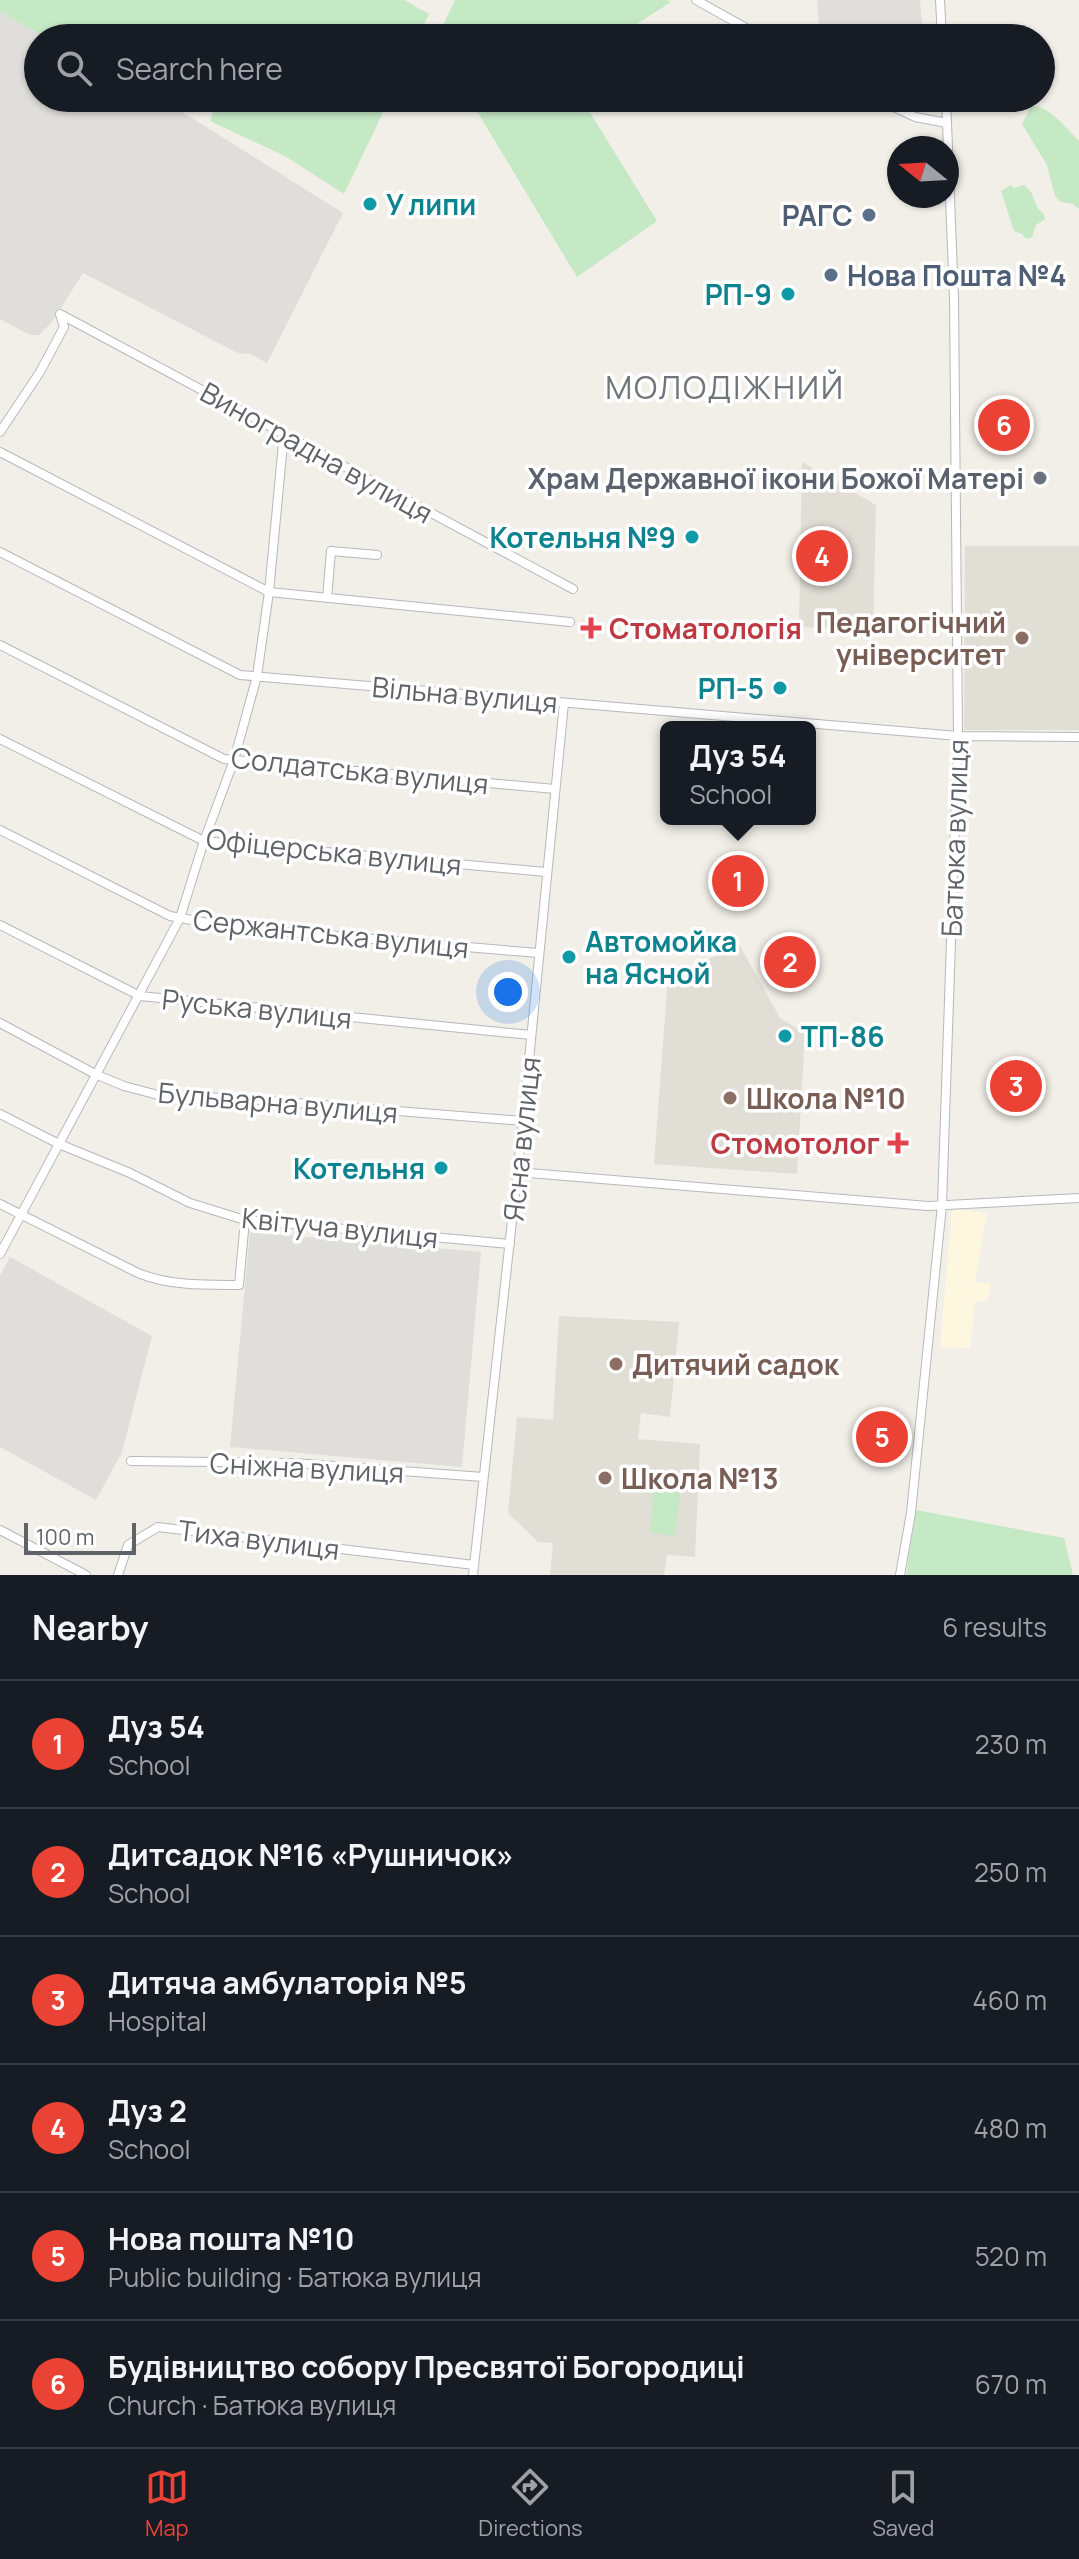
<!DOCTYPE html>
<meta charset="utf-8">
<style>
body{margin:0;font-family:Manrope,sans-serif;background:#20242c;color:#f1f3f6}
.compass{position:absolute;left:887px;top:136px;width:72px;height:72px;border-radius:50%;background:#171b24;box-shadow:0 2px 6px #0004;rotate:288deg}
.scale{position:absolute;left:24px;bottom:20px;width:112px;box-sizing:border-box;padding-left:8px;border:4px solid #5f6368;border-top:0;font-size:22px;line-height:28px;white-space:nowrap;color:#5f6368;-webkit-text-stroke:6px #fff;paint-order:stroke}
.you{position:absolute;left:508px;top:992px;width:28px;height:28px;margin:-20px;border:6px solid #fff;border-radius:50%;background:#1a73e8;box-shadow:0 0 0 12px #1a73e833}
.badge{display:grid;place-items:center;width:52px;height:52px;border-radius:50%;background:#ea4335;color:#fff;font-size:26px;font-weight:700}
.pin{position:absolute;translate:-50% -50%;border:4px solid #fff;box-shadow:0 2px 8px #0006}
.popup{position:absolute;left:660px;top:721px;width:156px;height:104px;box-sizing:border-box;display:grid;place-content:center;border-radius:12px;background:#171b24;filter:drop-shadow(0 2px 6px #0005);font-size:26px;white-space:nowrap;color:#9ea1a6}
.popup b{font-size:30px;color:#f1f3f6}
.popup::after{content:'';position:absolute;left:50%;top:100%;margin-left:-16px;border:16px solid transparent;border-top-color:#171b24}
.list{margin:0;padding:0;list-style:none}
h2{display:flex;justify-content:space-between;align-items:center;height:104px;margin:0;padding:0 32px;font-size:34px}
h2 small{font-size:26px;font-weight:400;color:#9ea1a6}
.list li{display:grid;grid-template-columns:52px 1fr auto;gap:24px;align-items:center;box-sizing:border-box;height:128px;padding:0 32px;border-top:2px solid #363941}
.list b{display:block;font-size:30px;white-space:nowrap}
.list p{margin:0;font-size:26px;white-space:nowrap;color:#9ea1a6}
.list em{font-size:26px;font-style:normal;color:#9ea1a6}
.icon{flex:none;width:44px;height:44px;fill:none;stroke:currentColor;stroke-width:2;stroke-linecap:round;stroke-linejoin:round}
.map{position:relative;flex:none;width:1079px;height:1575px;overflow:hidden}
.search{position:absolute;background:#171b24;box-shadow:0 2px 6px #0004;left:24px;right:24px;top:24px;height:88px;display:flex;align-items:center;gap:20px;box-sizing:border-box;padding:0 28px;border-radius:44px;color:#9ea1a6;font-size:30px}
.sheet{height:872px;background:#171b24}
nav{display:flex;justify-content:space-around;align-items:center;box-sizing:border-box;height:112px;border-top:2px solid #363941;background:#171b24;font-size:22px;color:#9ea1a6}
nav a{display:grid;justify-items:center;gap:4px}
nav .on{color:#ea4335}
.map>svg:first-child{display:block}
.commercial{fill:#fef7e0}
.industrial{fill:#e0deda}
.education{fill:#e1ded6}
.green{fill:#c5e8c5}
.lines{fill:none;stroke-linecap:round;stroke-linejoin:round}
.minor-casing{stroke:#b5b8bc;stroke-width:10}
.minor{stroke:#fff;stroke-width:8}
.culture-dot{fill:#0f9aa8;stroke:#fff;stroke-width:3}
.service-dot{fill:#5c6f8a;stroke:#fff;stroke-width:3}
.worship-dot{fill:#6b7280;stroke:#fff;stroke-width:3}
.health-dot{fill:#e0444e;stroke:#fff;stroke-width:3}
.education-dot{fill:#8d6e63;stroke:#fff;stroke-width:3}
.labels{text-anchor:middle;dominant-baseline:central;stroke-width:7;stroke-linejoin:round;paint-order:stroke}
.culture-label{font-size:28px;font-weight:bold;fill:#0d838f;stroke:#fff;text-anchor:end}
.service-label{font-size:28px;font-weight:bold;fill:#4e5e75;stroke:#fff;text-anchor:end}
.street-label{font-size:28px;fill:#5f6368;stroke:#fff}
.worship-label{font-size:28px;font-weight:bold;fill:#5b616d;stroke:#fff;text-anchor:end}
.education-label{font-size:28px;font-weight:bold;fill:#785e54;stroke:#fff;text-anchor:start}
.health-label{font-size:28px;font-weight:bold;fill:#be3a42;stroke:#fff;text-anchor:start}
.quarter-label{font-size:32px;letter-spacing:2px;fill:#70757a;stroke:#fff}
</style>
<div class="map">
<svg width="1079" height="1575" viewBox="0 0 1079 1575">
<rect width="100%" height="100%" fill="#f1efe8"/>
<path class="commercial" d="M952,1209L987,1213L975,1282L991,1284L987,1301H975L970,1348L940,1347Z"/>
<path class="industrial" d="M817,0H920L923,38H820Z
M0,12L46,38H38V98H160L343,213L267,363L250,354L238,353L83,273L52,322L39,335H30L0,319Z
M250,1232L481,1252L462,1467L230,1447Z
M10,1257L152,1336L122,1452L96,1500L0,1447V1276Z"/>
<path class="education" d="M802,462L876,505L873,630L799,627Z
M965,546H1079V730H964Z
M740,946L780,1018L805,1033L797,1174L654,1164L668,976Z
M559,1316L679,1322L670,1417L641,1413L638,1439L700,1444L695,1557L667,1555L664,1575H550L553,1543L538,1542L508,1513L517,1417L553,1420Z"/>
<path class="green" d="M0,0H404L429,14L418,38H46L0,12Z
M455,0H667L671,2L615,38H437Z
M205,98H390L344,194L285,156L210,121L215,105Z
M469,98H581L657,221L577,277Z
M1031,106C1049,105 1067,129 1079,141V209L1073,204L1061,202L1055,196L1047,165L1022,124Z
M1011,185L1014,188L1024,185L1031,192L1038,209L1044,214L1045,219L1036,225L1032,237L1026,239L1022,234L1014,231L1001,191Z
M654,1484L681,1487L675,1536L650,1533Z
M916,1510L1064,1538L1073,1575H906Z"/>
<g class="lines">
<g class="minor-casing">
<path id="minor" d="M696,0L764,38
M940,0L942,38
M875,98L915,117L947,123
M60,314L573,589
M0,432L40,372L64,327L60,314
M0,452L269,592L570,622
M0,552L240,675L958,736L1079,737
M327,598L331,551L377,555
M0,645L224,759L555,789
M0,739L204,841L546,872
M0,830L170,916L230,927L538,953
M0,925L140,996L531,1035
M0,1023L95,1074L124,1086L158,1095L247,1099L523,1121
M0,1114L59,1144L130,1173L190,1203L245,1220L510,1244
M517,1172L928,1206L1079,1198
M0,1204L138,1273C170,1286 205,1285 239,1285L245,1220
M0,1254L180,918L204,841L234,760L257,676L269,592L284,433
M131,1461L294,1463L483,1477
M0,1530L86,1575
M118,1575L128,1545L158,1527L474,1565
M473,1575L523,1121L564,703
M900,1575L911,1513L942,1205L958,736L954,298L946,98"/>
</g>
<use href="#minor" class="minor"/>
</g>
<g class="culture-dot">
<circle cx="370" cy="204" r="8"/>
<circle cx="788" cy="294" r="8"/>
<circle cx="692" cy="537" r="8"/>
<circle cx="780" cy="688" r="8"/>
<circle cx="569" cy="957" r="8"/>
<circle cx="785" cy="1036" r="8"/>
<circle cx="441" cy="1168" r="8"/>
</g>
<g class="service-dot">
<circle cx="869" cy="215" r="8"/>
<circle cx="831" cy="275" r="8"/>
</g>
<circle class="worship-dot" cx="1040" cy="478" r="8"/>
<g class="health-dot">
<path d="M587 616h8v8h8v8h-8v8h-8v-8h-8v-8h8z"/>
<path d="M894 1131h8v8h8v8h-8v8h-8v-8h-8v-8h8z"/>
</g>
<g class="education-dot">
<circle cx="1022" cy="638" r="8"/>
<circle cx="730" cy="1098" r="8"/>
<circle cx="616" cy="1364" r="8"/>
<circle cx="605" cy="1478" r="8"/>
</g>
<g class="labels">
<g class="culture-label">
<text x="386" y="204" text-anchor="start">У липи</text>
<text x="772" y="294">РП-9</text>
<text x="676" y="537">Котельня №9</text>
<text x="764" y="688">РП-5</text>
<text x="585" y="941" text-anchor="start">Автомойка<tspan x="585" dy="32">на Ясной</tspan></text>
<text x="801" y="1036" text-anchor="start">ТП-86</text>
<text x="425" y="1168">Котельня</text>
</g>
<g class="service-label">
<text x="853" y="215">РАГС</text>
<text x="847" y="275" text-anchor="start">Нова Пошта №4</text>
</g>
<g class="street-label">
<text transform="translate(317 452) rotate(29)">Виноградна вулиця</text>
<text transform="translate(465 694) rotate(5)">Вільна вулиця</text>
<text transform="translate(360 770) rotate(6)">Солдатська вулиця</text>
<text transform="translate(954 838) rotate(-88)">Батюка вулиця</text>
<text transform="translate(334 851) rotate(6)">Офіцерська вулиця</text>
<text transform="translate(331 933) rotate(6)">Сержантська вулиця</text>
<text transform="translate(257 1008) rotate(6)">Руська вулиця</text>
<text transform="translate(278 1102) rotate(5)">Бульварна вулиця</text>
<text transform="translate(521 1139) rotate(-84)">Ясна вулиця</text>
<text transform="translate(340 1227) rotate(6)">Квітуча вулиця</text>
<text transform="translate(307 1467) rotate(3)">Сніжна вулиця</text>
<text transform="translate(259 1539) rotate(7)">Тиха вулиця</text>
</g>
<g class="worship-label">
<text x="1024" y="478">Храм Державної ікони Божої Матері</text>
</g>
<g class="education-label">
<text x="1006" y="622" text-anchor="end">Педагогічний<tspan x="1006" dy="32">університет</tspan></text>
<text x="746" y="1098">Школа №10</text>
<text x="632" y="1364">Дитячий садок</text>
<text x="621" y="1478">Школа №13</text>
</g>
<g class="health-label">
<text x="609" y="628">Стоматологія</text>
<text x="880" y="1143" text-anchor="end">Стомотолог</text>
</g>
<g class="quarter-label">
<text x="725" y="387">МОЛОДІЖНИЙ</text>
</g>
</g>
</svg>
<svg class="compass" viewBox="-18 -18 36 36"><path d="M0-13l5 13h-10z" fill="#e53935"/><path d="M0 13l5-13h-10z" fill="#9ea1a6"/></svg>
<div class="scale">100 m</div>
<div class="you"></div>
<div class="pin badge" style="left:738px;top:881px">1</div>
<div class="popup"><b>Дуз 54</b>School</div>
<div class="pin badge" style="left:790px;top:962px">2</div>
<div class="pin badge" style="left:1016px;top:1086px">3</div>
<div class="pin badge" style="left:822px;top:556px">4</div>
<div class="pin badge" style="left:882px;top:1437px">5</div>
<div class="pin badge" style="left:1004px;top:425px">6</div>
<div class="search"><svg class="icon" aria-label="search" viewBox="0 0 24 24"><circle cx="10" cy="10" r="6"/><path d="M15 15l6 6"/></svg>Search here</div>
</div>
<section class="sheet">
<h2>Nearby<small>6 results</small></h2>
<ul class="list">
<li><span class="badge">1</span><div><b>Дуз 54</b><p>School</p></div><em>230 m</em></li>
<li><span class="badge">2</span><div><b>Дитсадок №16 «Рушничок»</b><p>School</p></div><em>250 m</em></li>
<li><span class="badge">3</span><div><b>Дитяча амбулаторія №5</b><p>Hospital</p></div><em>460 m</em></li>
<li><span class="badge">4</span><div><b>Дуз 2</b><p>School</p></div><em>480 m</em></li>
<li><span class="badge">5</span><div><b>Нова пошта №10</b><p>Public building · Батюка вулиця</p></div><em>520 m</em></li>
<li><span class="badge">6</span><div><b>Будівництво собору Пресвятої Богородиці</b><p>Church · Батюка вулиця</p></div><em>670 m</em></li>
</ul>
</section>
<nav>
<a class="on"><svg class="icon" aria-label="map" viewBox="0 0 24 24"><path d="M3 6l6-2 6 2 6-2v14l-6 2-6-2-6 2zM9 4v14M15 6v14"/></svg>Map</a>
<a><svg class="icon" aria-label="directions" viewBox="0 0 24 24"><path d="M12 3l9 9-9 9-9-9zM9 14v-3h6M13 9l2 2-2 2"/></svg>Directions</a>
<a><svg class="icon" aria-label="saved" viewBox="0 0 24 24"><path d="M7 4h10v16l-5-4-5 4z"/></svg>Saved</a>
</nav>
